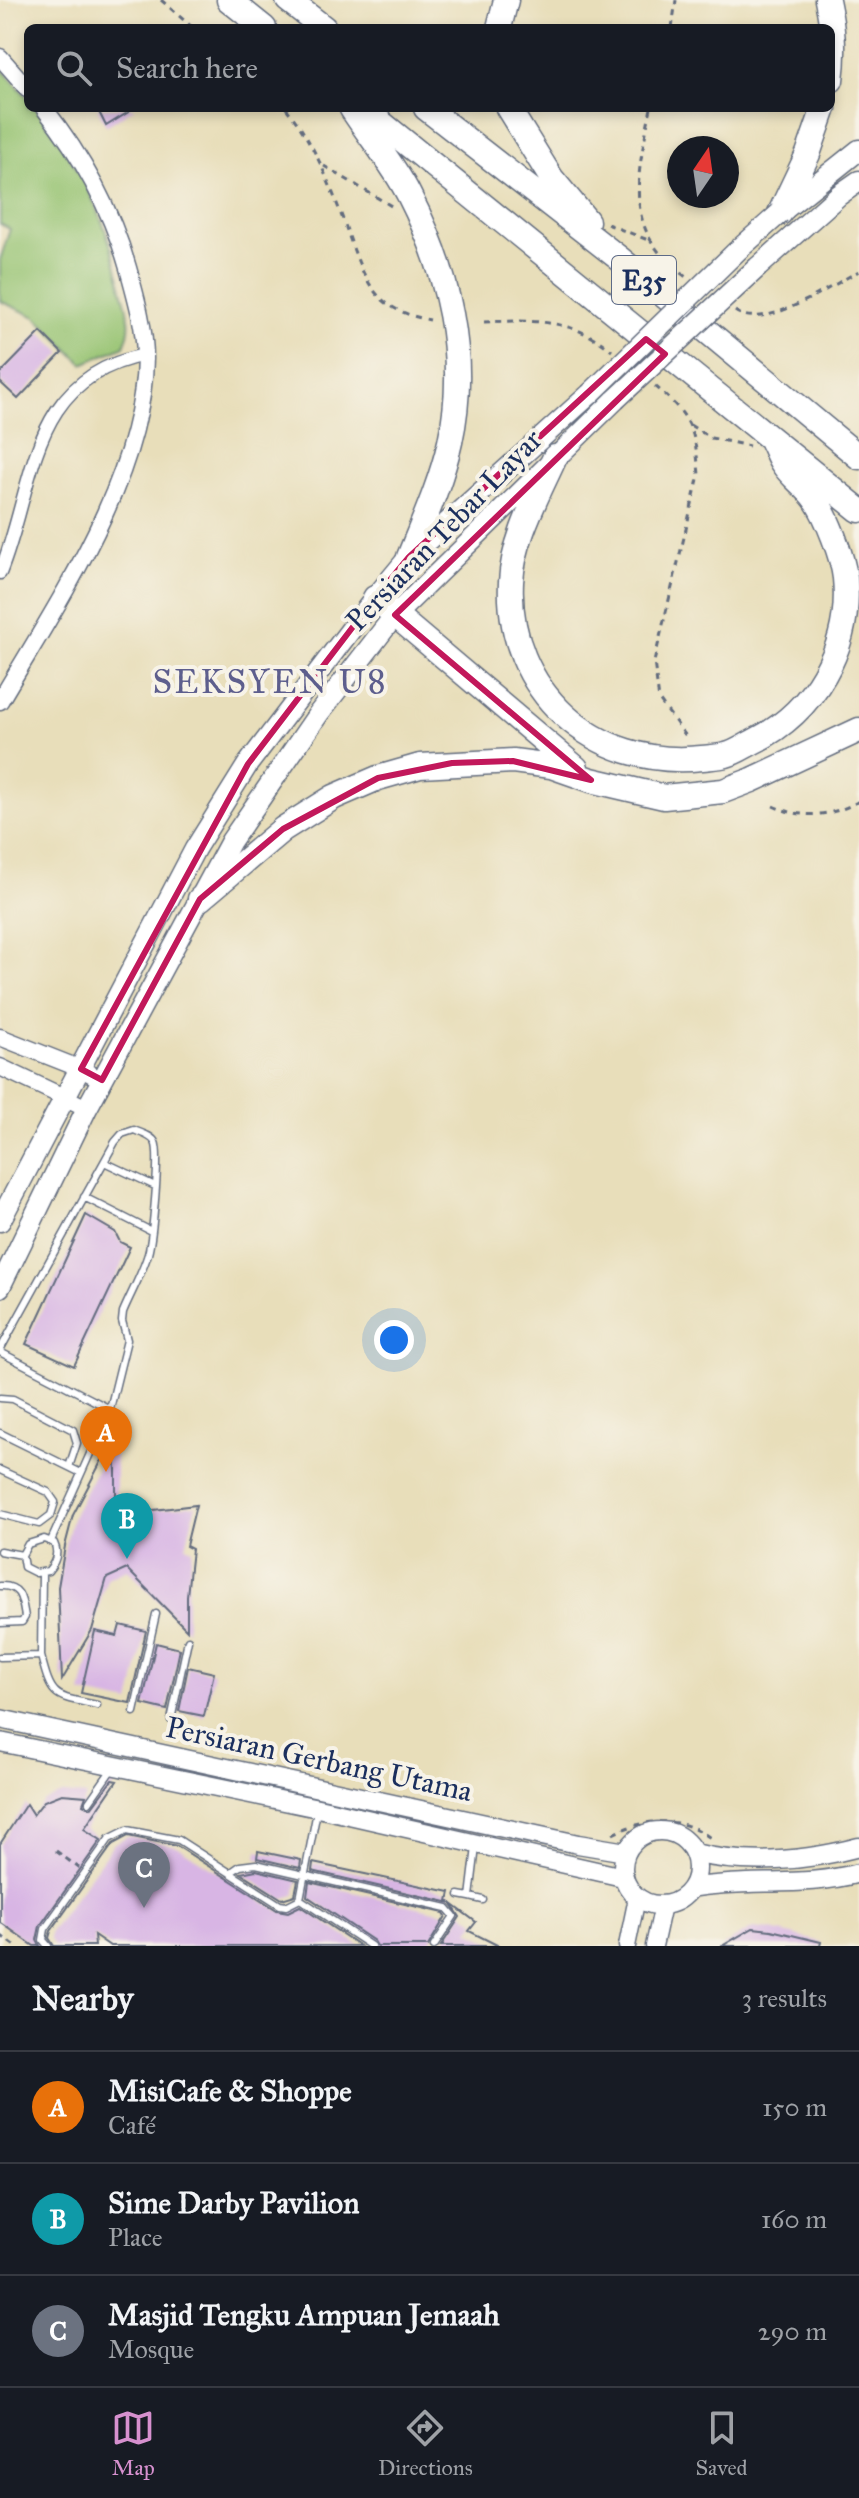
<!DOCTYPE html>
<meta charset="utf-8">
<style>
body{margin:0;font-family:"IM FELL Great Primer",serif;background:#242831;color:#f1f3f6}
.compass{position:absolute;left:667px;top:136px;width:72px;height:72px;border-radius:50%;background:#171b24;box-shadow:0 4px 12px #0003;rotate:13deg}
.you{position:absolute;left:394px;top:1340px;width:28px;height:28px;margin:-20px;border:6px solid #fff;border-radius:50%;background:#1a73e8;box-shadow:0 0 0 12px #1a73e833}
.badge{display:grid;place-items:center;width:52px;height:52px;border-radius:50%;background:#d690ce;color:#fff;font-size:26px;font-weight:700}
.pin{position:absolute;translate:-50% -66px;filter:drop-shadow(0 2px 4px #0008)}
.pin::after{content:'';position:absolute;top:42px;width:28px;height:24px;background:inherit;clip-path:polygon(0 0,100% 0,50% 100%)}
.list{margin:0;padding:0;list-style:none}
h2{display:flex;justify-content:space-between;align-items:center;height:104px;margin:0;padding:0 32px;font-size:34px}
h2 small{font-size:26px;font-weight:400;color:#9ea1a6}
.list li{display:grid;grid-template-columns:52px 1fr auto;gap:24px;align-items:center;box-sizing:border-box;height:112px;padding:0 32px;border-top:2px solid #363941}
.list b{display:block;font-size:30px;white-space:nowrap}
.list p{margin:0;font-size:26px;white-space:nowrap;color:#9ea1a6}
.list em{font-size:26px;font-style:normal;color:#9ea1a6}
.icon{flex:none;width:44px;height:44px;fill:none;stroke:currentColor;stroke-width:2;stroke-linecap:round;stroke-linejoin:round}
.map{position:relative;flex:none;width:859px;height:1946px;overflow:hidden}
.search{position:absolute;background:#171b24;box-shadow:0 4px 12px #0003;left:24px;right:24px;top:24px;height:88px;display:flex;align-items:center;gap:20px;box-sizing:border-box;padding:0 28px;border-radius:12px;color:#9ea1a6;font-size:30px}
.sheet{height:440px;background:#171b24}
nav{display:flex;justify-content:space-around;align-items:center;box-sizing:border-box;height:112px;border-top:2px solid #363941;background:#171b24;font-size:22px;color:#9ea1a6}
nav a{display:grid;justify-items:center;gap:4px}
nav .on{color:#d690ce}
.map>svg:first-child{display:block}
.green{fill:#96c371;stroke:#587968;stroke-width:2}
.building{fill:#d8b5e4}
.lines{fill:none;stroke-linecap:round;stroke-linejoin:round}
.service-casing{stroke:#636c7e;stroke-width:9}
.minor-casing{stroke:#636c7e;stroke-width:15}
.tertiary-casing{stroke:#636c7e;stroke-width:19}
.secondary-casing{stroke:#636c7e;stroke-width:21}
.primary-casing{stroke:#636c7e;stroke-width:23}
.motorway-casing{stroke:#636c7e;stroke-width:27}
.path{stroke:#636c7e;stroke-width:3;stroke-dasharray:6 6;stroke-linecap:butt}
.service{stroke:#fff;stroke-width:6}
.minor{stroke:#fff;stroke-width:12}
.tertiary{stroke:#fff;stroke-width:16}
.secondary{stroke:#fff;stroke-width:18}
.primary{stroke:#fff;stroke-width:20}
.motorway{stroke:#fff;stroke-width:24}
.primary-bridge-casing{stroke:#636c7e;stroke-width:23;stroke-linecap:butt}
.primary-bridge{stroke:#fff;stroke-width:20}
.marked{fill:none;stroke:#c2185b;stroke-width:6;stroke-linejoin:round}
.labels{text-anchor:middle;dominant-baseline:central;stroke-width:8;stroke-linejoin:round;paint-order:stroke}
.shield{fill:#f7f3e8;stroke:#5d6a87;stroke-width:2}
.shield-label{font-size:28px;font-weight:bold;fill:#1b2f5e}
.street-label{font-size:30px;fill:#1b2f5e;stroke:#f7f3e8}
.quarter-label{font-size:34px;letter-spacing:2px;fill:#5d5e8d;stroke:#f7f3e8}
</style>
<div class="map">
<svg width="859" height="1946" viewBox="0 0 859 1946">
<rect width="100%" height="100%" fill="#f7f3e8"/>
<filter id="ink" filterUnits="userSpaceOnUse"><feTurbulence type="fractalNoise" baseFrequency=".0125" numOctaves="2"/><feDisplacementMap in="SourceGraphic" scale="16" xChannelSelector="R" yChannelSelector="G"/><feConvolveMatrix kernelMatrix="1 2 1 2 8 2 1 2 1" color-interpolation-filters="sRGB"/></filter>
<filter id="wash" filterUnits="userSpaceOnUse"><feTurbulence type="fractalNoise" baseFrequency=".006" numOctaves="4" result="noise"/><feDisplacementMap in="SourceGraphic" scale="32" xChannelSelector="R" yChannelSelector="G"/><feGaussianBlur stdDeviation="1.8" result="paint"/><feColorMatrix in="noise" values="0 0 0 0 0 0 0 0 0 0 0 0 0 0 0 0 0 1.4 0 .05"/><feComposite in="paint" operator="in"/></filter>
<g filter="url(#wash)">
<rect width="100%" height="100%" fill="#e8deba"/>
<path class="green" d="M0,67L28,98V108H36C82,170 107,217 123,293C128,315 134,324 124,346L83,364L36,317L0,301V260L10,229L0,224Z"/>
<g id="blocks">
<path class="building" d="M97,108H135L106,126Z
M41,332L62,353L18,399L0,382V374Z
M86,1215L115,1232L120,1242L130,1247L74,1366L26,1344Z
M113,1439L116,1468V1498L124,1499L132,1508L145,1511L196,1505L186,1546L192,1549L187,1596V1630L127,1569L107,1578L92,1630L62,1680L58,1587L65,1546L73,1515Z
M120,1625L146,1631L130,1703L81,1693L95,1631L117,1636Z
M156,1643L180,1649L167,1710L142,1704Z
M188,1667L214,1673L204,1716L179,1711Z
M112,1780L117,1781L84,1829L101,1840L40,1926L37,1940L40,1946H34L0,1922V1844L26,1804L33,1815L44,1801L62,1794L86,1796L83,1804L91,1808Z
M128,1836L177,1846L277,1910L288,1912L300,1906L360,1946H110L94,1935L95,1946H54L49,1938L51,1931L113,1844Z
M258,1851L301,1860L300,1868L257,1858Z
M313,1863L450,1892L448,1901L476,1922L469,1931L499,1946H441L460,1917L451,1903L312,1871Z
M256,1870L298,1880L295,1895L282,1899L241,1873Z
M309,1882L444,1913L446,1916L428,1946H377L374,1941L307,1896Z
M753,1928L771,1930L821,1942L820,1946H722Z"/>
</g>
</g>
<g filter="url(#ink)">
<use href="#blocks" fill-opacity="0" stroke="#636c7e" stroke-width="2"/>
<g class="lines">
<g class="service-casing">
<path id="service" d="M104,1162L155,1186
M84,1197L151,1231
M0,1350L115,1142L122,1134L134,1130C140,1133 151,1135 155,1142C161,1152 152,1241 148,1254C142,1274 131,1293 123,1312L122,1321L127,1340L110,1409L51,1541
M0,1352L110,1409
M0,1398L13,1399L73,1430L77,1443L69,1467
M0,1433L81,1473
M0,1470L48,1492L55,1502L51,1515L39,1524L0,1514
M44,1539L54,1543C59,1553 55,1563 48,1571L36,1573L24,1567L22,1555L28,1544Z
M0,1551L22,1555
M0,1586C21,1585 22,1599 25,1617L22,1622L0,1623
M41,1656C52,1700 55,1696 97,1705
M0,1657L41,1656L42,1572
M134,1712L156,1614
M171,1720L188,1640
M89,1802L112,1769
M230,1873L240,1866L256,1864L447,1908L454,1916L434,1946
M459,1895L470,1897L476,1847
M470,1897L483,1900
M300,1899L317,1811
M48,1946L43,1940L45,1929L109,1839L127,1830L179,1840L280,1905L286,1906L300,1899L371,1946"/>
</g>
<g class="minor-casing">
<path id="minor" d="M0,573C36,484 27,378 145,355"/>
</g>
<g class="tertiary-casing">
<path id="tertiary" d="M0,57L28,89
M0,701C58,602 144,476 145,358C145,328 136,297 128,268C111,209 82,156 44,108
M0,1037L81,1069L102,1080
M0,1067L87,1108
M627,1946L637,1898
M654,1946L663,1905"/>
</g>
<g class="secondary-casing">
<path id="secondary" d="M0,1719L578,1844L626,1852
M0,1742L318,1808L623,1877
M623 1868a37 37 0 1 1 74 0a37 37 0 1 1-74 0Z
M694,1853C747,1866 806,1861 859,1847
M691,1888C747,1878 804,1888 859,1873"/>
</g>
<g class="primary-casing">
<path id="primary" d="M780,213L859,150
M758,267L839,195L859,181
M0,1221L195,849L248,764L375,598L409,557L590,394
M0,1287L87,1108L231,841L319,713L395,615L615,400"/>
</g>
<g class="motorway-casing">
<path id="motorway" d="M229,0L264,28
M288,0L324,28
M827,0C833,28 835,51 831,80
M499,28L506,0
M363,108L859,510
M426,108L620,259L859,457
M508,108L552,179L587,221
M352,109C370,137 394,165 409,195C448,271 469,357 450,442C441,482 424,520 409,557
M780,213L808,154L824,108
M555,457C538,495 513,539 511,582C506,691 595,770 702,758C710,757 718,757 726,755C735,753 745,746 753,742C814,712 852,647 845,578C843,558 827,516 815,499C806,486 791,477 783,464C778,457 776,449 772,442
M375,598L576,768
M200,899L283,829L334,797L378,778L420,766L513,761L551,766L591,780L664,797L723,791L752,780L859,730"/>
</g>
<path class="path" d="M161,0L193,28
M672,28L676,0
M286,108C315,144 329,182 345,225C353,247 360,273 376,293C390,310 410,316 430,320
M651,108C637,176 621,231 686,277
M324,166L393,207
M607,224L648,240
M735,311C765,332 830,286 859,271
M484,322C531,320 574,318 612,351
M655,386C691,417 695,428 699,475L654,662L659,700L686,736
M690,425L711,438L749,446
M773,806C802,819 831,817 859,801
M613,1834C644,1818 685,1815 714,1841
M56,1851L79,1868
M0,1935L16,1946"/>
<use href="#service" class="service"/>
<use href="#minor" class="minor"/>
<use href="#tertiary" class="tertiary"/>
<use href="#secondary" class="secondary"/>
<use href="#primary" class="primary"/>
<use href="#motorway" class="motorway"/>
<g class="primary-bridge-casing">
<path id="primary-bridge" d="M590,394L737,251L780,213
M615,400L758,267"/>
</g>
<use href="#primary-bridge" class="primary-bridge"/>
</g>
</g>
<path class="marked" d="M646,339L665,354L395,615L591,780L513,761L452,763L378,778L283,829L200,899L102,1080L81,1069L248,764L375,598L409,557Z"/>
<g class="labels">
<rect class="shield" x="612" y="256" width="64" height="48" rx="6"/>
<g class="shield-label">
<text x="644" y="280">E35</text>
</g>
<g class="street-label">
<text transform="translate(444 530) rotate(-46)">Persiaran Tebar Layar</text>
<text transform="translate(319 1759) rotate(12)">Persiaran Gerbang Utama</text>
</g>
<g class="quarter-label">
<text x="270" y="681">SEKSYEN U8</text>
</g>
</g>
</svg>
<svg class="compass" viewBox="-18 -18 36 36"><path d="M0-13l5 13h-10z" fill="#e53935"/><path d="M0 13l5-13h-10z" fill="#9ea1a6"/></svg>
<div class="you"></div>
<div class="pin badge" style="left:106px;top:1472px;background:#e8710a">A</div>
<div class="pin badge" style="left:127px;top:1559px;background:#0f9aa8">B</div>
<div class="pin badge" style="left:144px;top:1908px;background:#6b7280">C</div>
<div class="search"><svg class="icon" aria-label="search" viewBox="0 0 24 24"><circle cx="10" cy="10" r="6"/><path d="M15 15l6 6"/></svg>Search here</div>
</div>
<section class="sheet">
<h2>Nearby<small>3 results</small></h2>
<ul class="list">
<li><span class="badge" style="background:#e8710a">A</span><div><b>MisiCafe &amp; Shoppe</b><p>Café</p></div><em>150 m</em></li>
<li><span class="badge" style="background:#0f9aa8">B</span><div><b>Sime Darby Pavilion</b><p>Place</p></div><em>160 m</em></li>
<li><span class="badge" style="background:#6b7280">C</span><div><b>Masjid Tengku Ampuan Jemaah</b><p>Mosque</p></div><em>290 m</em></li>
</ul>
</section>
<nav>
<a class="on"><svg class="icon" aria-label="map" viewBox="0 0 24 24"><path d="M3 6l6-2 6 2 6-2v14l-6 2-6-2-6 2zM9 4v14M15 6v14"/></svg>Map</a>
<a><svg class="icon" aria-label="directions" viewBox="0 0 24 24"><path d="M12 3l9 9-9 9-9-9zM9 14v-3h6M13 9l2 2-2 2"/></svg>Directions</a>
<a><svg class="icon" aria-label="saved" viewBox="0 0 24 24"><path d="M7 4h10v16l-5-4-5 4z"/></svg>Saved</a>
</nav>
